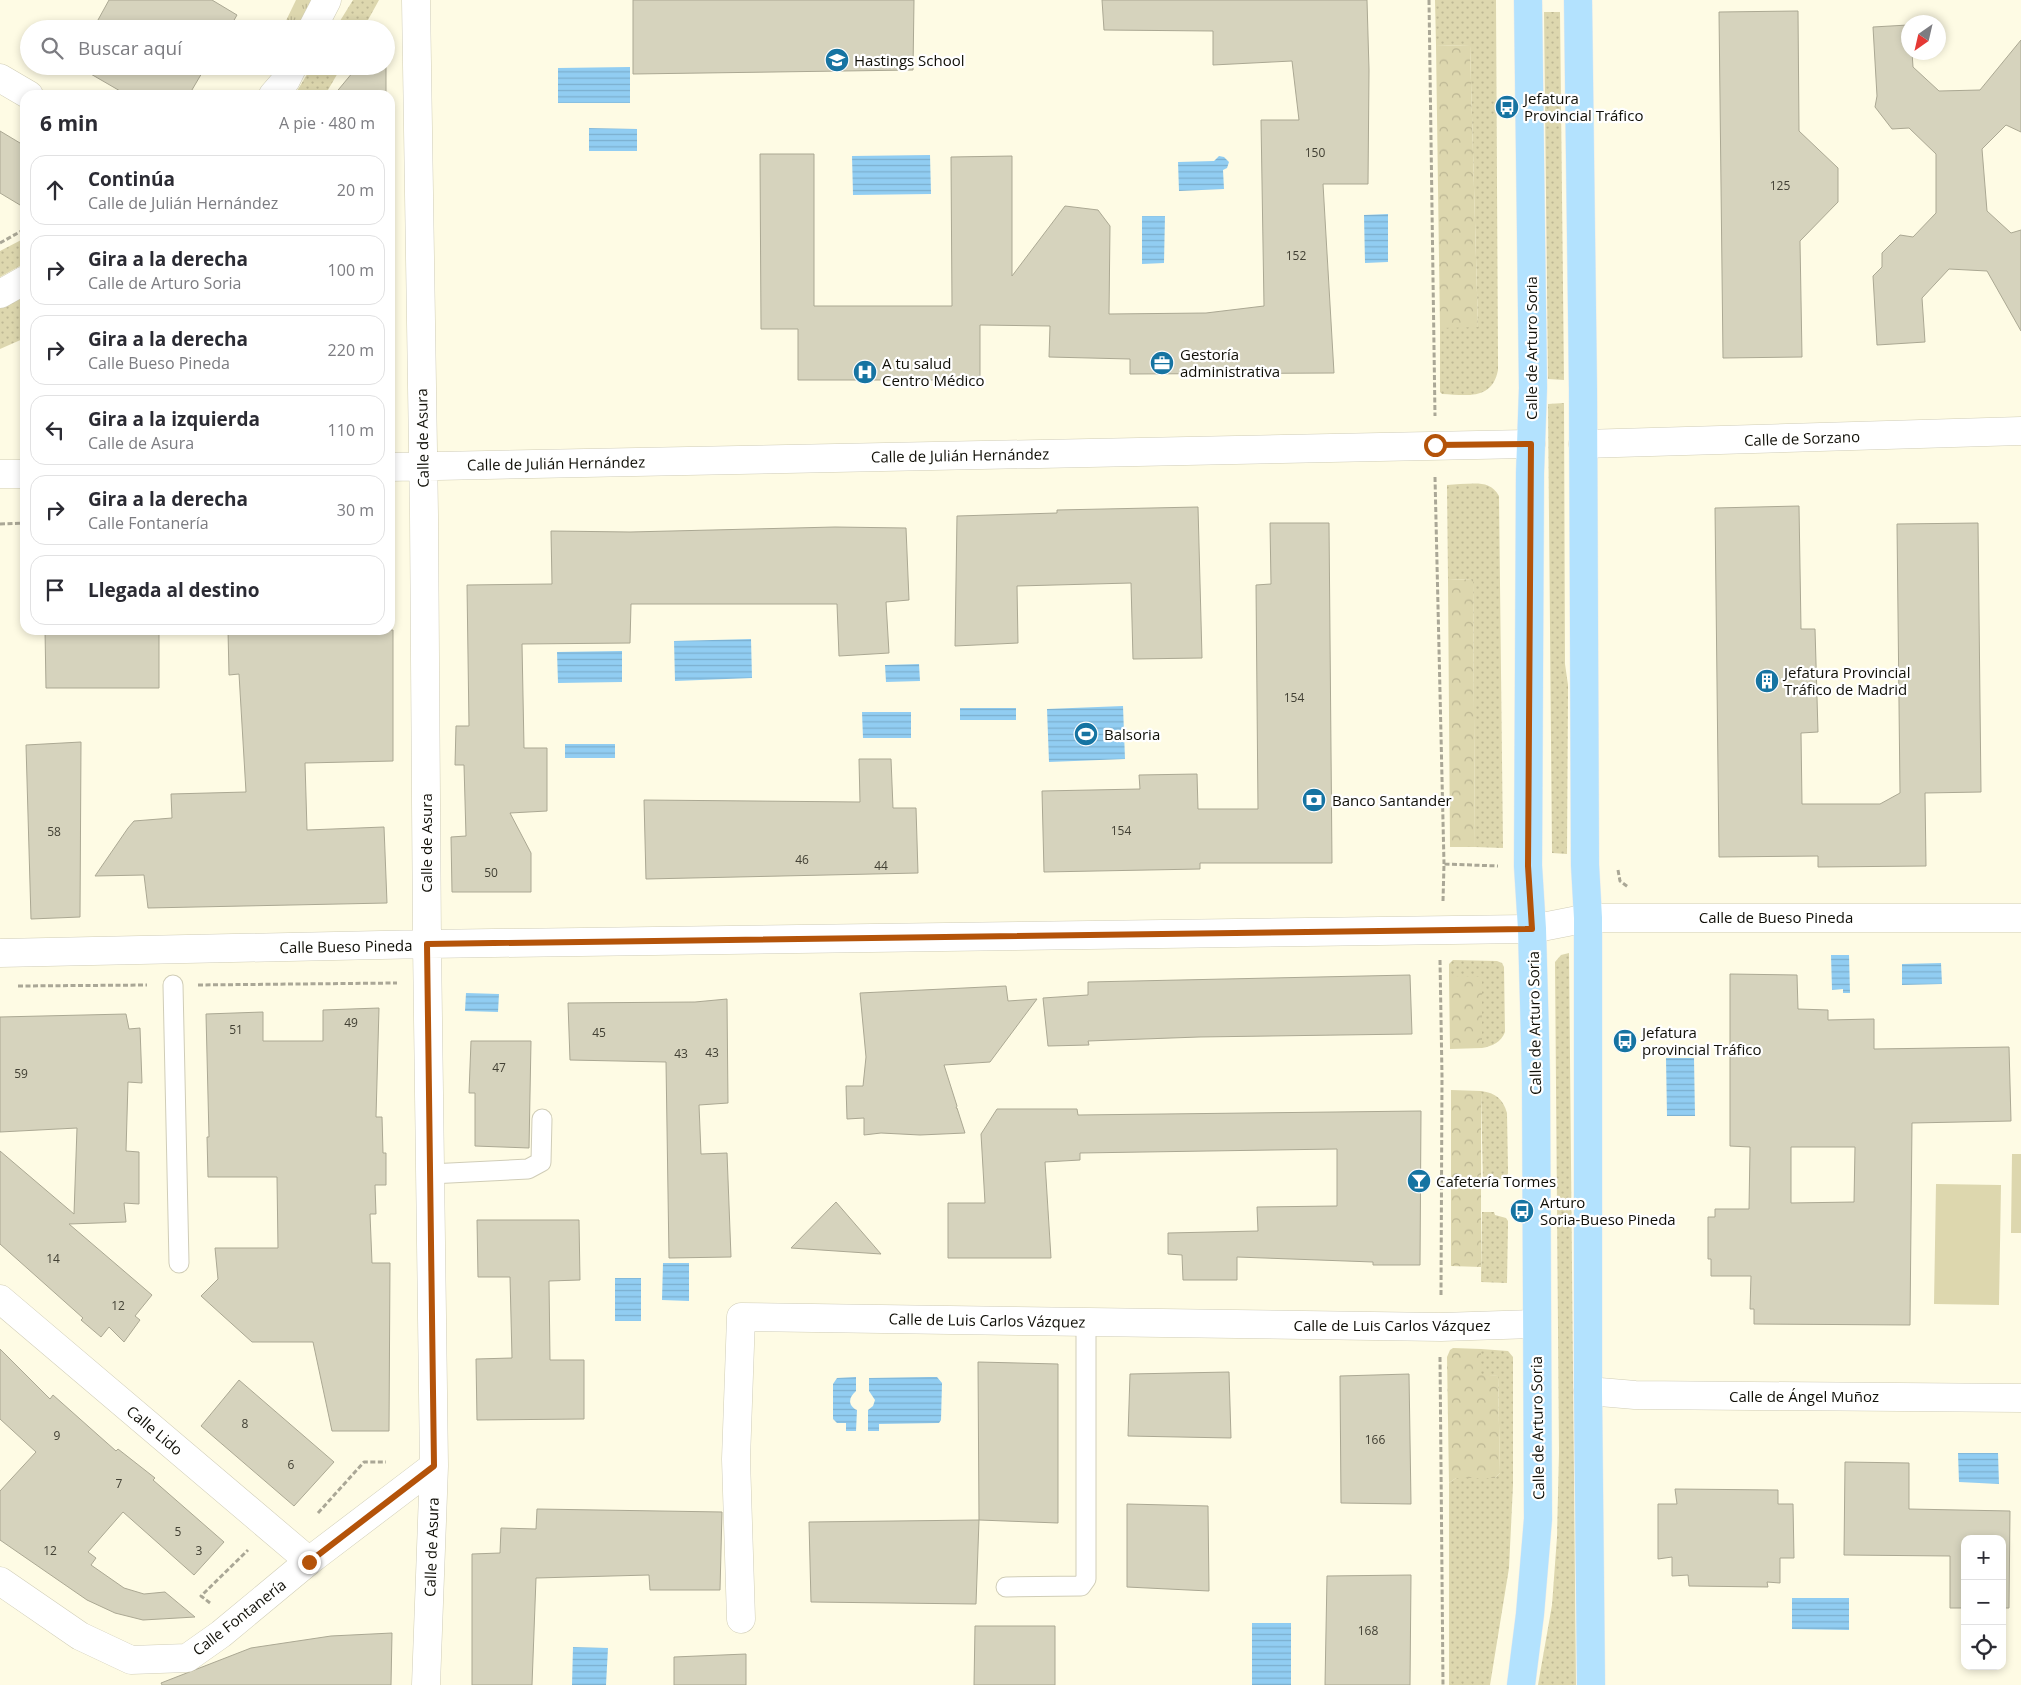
<!DOCTYPE html>
<html lang="es">
<meta charset="utf-8">
<style>
body{margin:0;font-family:"Open Sans",sans-serif;background:#f7f7f7;color:#2b2b33}
.controls{position:absolute;right:15px;bottom:15px;display:grid;overflow:hidden;border-radius:10px;box-shadow:0 2px 8px #0003}
.controls button{width:45px;height:45px;display:grid;place-items:center;padding:0;border:0;border-bottom:1px solid #e1e1e2;background:#fff;color:#2b2b33;font:25px sans-serif}
.compass{position:absolute;left:1901px;top:15px;width:45px;height:45px;border-radius:50%;background:#fff;box-shadow:0 2px 8px #0003;rotate:214deg}
.stop{position:absolute;width:15px;height:15px;margin:-11px;border:4px solid #b45309;border-radius:50%;background:#fff}
.stop.end{background:#b45309;border-color:#fff;box-shadow:0 1px 5px #0008}
.list{margin:0;padding:0;list-style:none}
h2{display:flex;justify-content:space-between;align-items:center;height:65px;margin:0;padding:0 20px;font-size:21px}
h2 small{font-size:16px;font-weight:400;color:#7c7c81}
.list li{display:grid;grid-template-columns:32px 1fr auto;gap:15px;align-items:center;box-sizing:border-box;height:70px;margin:0 10px 10px;padding:0 10px;border:1px solid #e1e1e2;border-radius:15px}
.list b{display:block;font-size:19px;white-space:nowrap}
.list p{margin:0;font-size:16px;white-space:nowrap;color:#7c7c81}
.list em{font-size:16px;font-style:normal;color:#7c7c81}
.icon{flex:none;width:28px;height:28px;fill:none;stroke:currentColor;stroke-width:2;stroke-linecap:round;stroke-linejoin:round}
.map{position:relative;flex:none;width:2021px;height:1685px;overflow:hidden}
.search{position:absolute;background:#fff;box-shadow:0 2px 8px #0003;left:20px;top:20px;width:375px;height:55px;display:flex;align-items:center;gap:12px;box-sizing:border-box;padding:0 18px;border-radius:28px;color:#7c7c81;font-size:19px}
.panel{position:absolute;background:#fff;box-shadow:0 2px 8px #0003;left:20px;top:90px;width:375px;height:545px;border-radius:15px}
.map>svg:first-child{display:block}
.grass{fill:url(#grass-tufts)}
.park{fill:url(#park-crowns)}
.garden{fill:url(#garden-dots)}
.pitch{fill:#ddd7ae}
.water{fill:url(#water-rules)}
.building{fill:#d6d3bd;stroke:#aba893;fill-rule:evenodd}
.lines{fill:none;stroke-linecap:round;stroke-linejoin:round}
.lane-casing{stroke:#d0cdb7;stroke-width:21}
.street-casing{stroke:#d0cdb7;stroke-width:29}
.primary-casing{stroke:#ececeb;stroke-width:29}
.path{stroke:#aaa796;stroke-width:3;stroke-dasharray:5 2.5;stroke-linecap:butt}
.lane{stroke:#fff;stroke-width:19}
.street{stroke:#fff;stroke-width:28}
.primary{stroke:#b3e2fe;stroke-width:28}
.route{stroke:#b45309;stroke-width:6}
.labels{text-anchor:middle;dominant-baseline:central;stroke-width:4.5;stroke-linejoin:round;paint-order:stroke}
.number-label{font-size:12px;fill:#424034}
.poi-label{font-size:15px;fill:#100f07;stroke:#fff;text-anchor:start}
.street-label{font-size:15px;fill:#100f07;stroke:#fff}
</style>
<div class="map">
<svg width="2021" height="1685" viewBox="0 0 2021 1685">
<defs>
<pattern id="grass-tufts" width="24" height="20" patternUnits="userSpaceOnUse" patternTransform="scale(1.25)"><rect width="24" height="20" fill="#ddd7ae"/><path d="M3 7l-1-3M5 7V3M7 7l1-3M15 17l-1-3M17 17v-4M19 17l1-3" fill="none" stroke="#bdb794"/></pattern>
<pattern id="park-crowns" width="20" height="18" patternUnits="userSpaceOnUse" patternTransform="scale(1.25)"><rect width="20" height="18" fill="#ddd7ae"/><path d="M2 6a3 3 0 1 1 6 0M12 15a3 3 0 1 1 6 0" fill="none" stroke="#bdb794"/></pattern>
<pattern id="garden-dots" width="8" height="8" patternUnits="userSpaceOnUse" patternTransform="scale(1.25)"><rect width="8" height="8" fill="#ddd7ae"/><path d="M2 2h.1M6 6h.1" fill="none" stroke="#bdb794" stroke-width="1.8" stroke-linecap="round"/></pattern>
<pattern id="water-rules" width="6" height="5" patternUnits="userSpaceOnUse" patternTransform="scale(1.25)"><rect width="6" height="5" fill="#91cdf2"/><path d="M0 2.5h6" fill="none" stroke="#7cafce"/></pattern>
</defs>
<rect width="100%" height="100%" fill="#fefbe4"/>
<path class="grass" d="M296,0H312L303,29H282Z"/>
<path class="park" d="M1436,45L1470,46L1478,328H1440Z
M1473,579L1475,847H1450L1448,580Z
M1449,976H1482V1048L1450,1049Z
M1451,1090L1481,1091V1267L1451,1266Z
M1453,1348L1481,1349V1374L1498,1376L1500,1473L1495,1478H1456L1449,1483L1447,1357L1450,1350Z"/>
<path class="garden" d="M353,0H379L363,29H335Z
M1435,0H1496L1498,370C1492,401 1466,395 1442,394L1440,392V328L1478,327L1470,46L1436,45Z
M1544,12H1560L1564,380L1548,379Z
M312,66H342L325,95H297V91Z
M25,238V263L0,277V251Z
M25,289V338L0,349V303Z
M1564,403L1565,664L1568,685L1567,854L1552,853L1548,404Z
M1460,484C1475,484 1490,480 1499,496L1503,848L1475,847L1473,579L1448,580L1447,485Z
M1569,953L1576,1685H1538L1552,1605L1557,1537L1559,1452L1555,962L1561,955Z
M1453,960L1497,961L1502,963L1504,967L1505,1032C1501,1042 1493,1046 1482,1048V977L1449,976V964Z
M1481,1091C1496,1093 1503,1099 1507,1113L1508,1174L1502,1179H1496V1184L1483,1183Z
M1482,1212H1494L1495,1215L1506,1218L1508,1221L1507,1283L1481,1282Z
M1481,1349L1508,1351L1513,1357V1485L1509,1568L1490,1685H1449V1483L1456,1478H1495L1500,1473L1498,1376L1481,1375Z"/>
<path class="pitch" d="M2012,1154H2021V1233H2011Z
M1936,1184L2001,1185L1999,1305L1934,1304Z"/>
<path class="water" d="M630,67V103H558V68Z
M589,128L637,129V151H589Z
M930,155L931,194L853,195L852,156Z
M1219,156L1224,157L1229,162L1227,168L1223,170L1224,189L1179,191L1178,162L1214,161Z
M1388,214V262L1365,263L1364,215Z
M1142,216H1165L1164,263L1142,264Z
M751,639L752,678L675,681L674,641Z
M622,651V682L558,683L557,652Z
M919,664L920,681L886,682L885,665Z
M1123,706L1125,759L1049,762L1047,709Z
M960,708H1016V720H960Z
M862,712H911V738H863Z
M565,744H615V758H565Z
M1831,955H1849L1850,993H1843V989L1832,990Z
M1941,963L1942,984L1902,985V964Z
M466,993L499,994L498,1012L465,1011Z
M1666,1058H1694L1695,1116H1667Z
M663,1263H689V1301L662,1300Z
M615,1278H641V1321H615Z
M856,1377V1391C849,1397 847,1405 857,1410L856,1431H846V1423H837L833,1419V1384L837,1378Z
M929,1377H937L942,1383L941,1420L939,1423L879,1424V1431H868V1410L873,1406L875,1400L869,1391V1378Z
M1958,1453H1998L1999,1484L1959,1482Z
M1792,1598H1849V1630L1792,1629Z
M1252,1623H1291V1685H1252Z
M573,1647L608,1648L606,1685H572Z"/>
<path class="building" d="M109,0H212L237,15L229,29H93Z
M633,0H914L913,70L633,74Z
M1102,0H1367L1369,70L1368,184H1323L1334,373L1130,374V359L1049,357L1050,326L980,325V380H798V329H761L760,154H814V306H952L951,157L1012,156V276L1065,206L1098,210L1110,226L1109,314L1206,313L1264,306L1261,120H1299L1292,61L1213,65V31L1104,30Z
M1798,11L1799,131L1838,168V202L1800,241L1802,357L1723,358L1719,12Z
M1908,25V52H1912L1913,67L1939,91L1980,90L2021,40V132L2006,125L1982,149L1987,211L2011,233L2021,230V331L1987,271L1949,269L1922,298L1925,342L1877,345L1873,276L1882,267V253L1900,235L1913,237L1936,213V154L1909,128L1892,129L1875,107L1877,96L1873,27Z
M77,66H206L189,95H127Z
M358,66H386V95H334Z
M0,131L25,146V208L0,193Z
M1799,506L1801,629H1815L1818,732L1801,733L1802,804H1880L1900,793L1897,524L1978,523L1981,792L1925,793L1926,866L1818,867V856L1719,857L1715,508Z
M1198,507L1202,658L1133,659L1131,583L1017,586L1018,643L955,646L957,516L1057,513V510Z
M1270,523H1329L1332,863H1200V869L1044,872L1042,791L1140,789L1139,775L1197,774L1198,809H1258L1256,585L1271,584Z
M835,527L906,528L909,600L886,602L889,653L839,656L837,604H631L630,643L522,644L524,748H547V811L510,813L531,853V892H452L451,837L466,836L464,765H455L456,726H469L467,585L552,584L551,531L630,532Z
M45,630H159V688H46Z
M228,630H393V761L305,763L307,830L384,827L387,903L148,908L144,875L95,876L128,828L134,821L172,818L171,794L246,792L239,674L229,675Z
M81,742L80,917L31,919L26,745Z
M859,759H891L893,808H916L918,873L646,879L644,800L860,802Z
M1730,974L1797,975L1798,1009L1828,1010V1020L1874,1019V1049L2009,1047L2011,1121L1912,1123L1910,1325L1754,1324V1309H1750L1751,1276H1711V1259H1708V1217H1715V1209H1749L1750,1147L1730,1146ZM1791,1147H1855L1854,1202L1791,1203Z
M1410,975L1412,1034L1199,1037L1088,1041L1089,1045L1048,1046L1043,998L1088,995V982Z
M1006,986L1008,1001L1037,999L990,1062L944,1065L957,1106L956,1108H957L965,1133L920,1135L881,1133L864,1135V1118L847,1119L846,1086H863L866,1057L860,993Z
M727,999L728,1103L699,1105L701,1154L727,1153L731,1257L669,1258L666,1062L570,1060L568,1003L695,1002Z
M379,1008L376,1117H382L383,1153H386V1185H375L376,1214H370L372,1263H390L389,1431H332L313,1342H252L201,1296L218,1279L215,1248H278L277,1177H208L207,1137H209L206,1014L263,1012V1041H323V1010Z
M126,1014L129,1029L140,1028L142,1083L128,1082L126,1151L139,1152V1204L124,1203L126,1222L69,1224L152,1295L135,1316L140,1320L124,1342L109,1327L101,1337L81,1320L83,1318L0,1244V1151L74,1214L77,1128L0,1132V1017Z
M471,1041H531L529,1148L475,1146V1093H469Z
M997,1109H1077L1078,1115L1421,1111L1420,1265H1373V1262L1237,1257V1280H1183L1182,1255L1168,1254V1233L1258,1231L1257,1207L1337,1206V1149L1080,1153V1160L1045,1162L1051,1258H948V1203H985L981,1134Z
M836,1202L881,1254L791,1248Z
M477,1220H579L580,1280L549,1281L550,1360H584V1419L477,1420L476,1359L512,1358L510,1277H478Z
M0,1349L50,1399L53,1395L116,1451L118,1449L155,1478L153,1480L224,1542L194,1575L123,1512L88,1552L96,1558L91,1565L124,1588L144,1594L165,1592L195,1617L143,1620L115,1613L87,1600L0,1540V1491L36,1452L0,1419Z
M978,1362L1058,1364V1523L979,1520Z
M1229,1372L1231,1438L1128,1436L1130,1374Z
M1409,1374L1411,1504L1341,1503L1340,1376Z
M239,1380L334,1462L294,1506L201,1426Z
M1845,1462L1909,1463V1509L2010,1511L2009,1608H2002V1539H1965V1608H1950V1556L1844,1555Z
M1675,1489L1778,1490V1504H1793L1794,1558H1780V1583L1767,1582L1768,1587L1689,1586L1688,1575L1672,1576V1557L1658,1559V1504H1677Z
M1127,1504L1208,1506L1209,1591L1127,1587Z
M537,1509L722,1512L720,1590H650L649,1575L536,1578L532,1685H472V1554L500,1553L501,1528L536,1529Z
M979,1520L976,1604L811,1602L809,1522Z
M1411,1575L1410,1685H1325L1327,1576Z
M975,1626H1055V1685H974Z
M392,1633L391,1685H162L161,1683L251,1648L331,1636Z
M746,1654V1685H674V1657Z"/>
<g class="lines">
<g class="lane-casing">
<path id="lane" d="M173,985L179,1263
M430,1174L528,1169L541,1162L542,1119
M1006,1587L1081,1586L1086,1579V1322"/>
</g>
<g class="street-casing">
<path id="street" d="M416,0L424,515L427,944L434,1466L426,1685
M312,29L327,0
M0,78L29,95
M273,95L286,80L293,66
M0,294L25,280
M1583,444L2021,431
M390,467L1531,444
M0,474H25
M0,953L427,944L1532,929L1588,918H2021
M0,1299L309,1561
M1588,1391L1635,1395L2021,1398
M0,1581L80,1636L131,1660L187,1658L221,1634L309,1561L434,1466
M741,1619L736,1459L741,1317L1441,1327L1536,1324"/>
</g>
<g class="primary-casing">
<path id="primary" d="M1578,0L1583,389L1585,865L1588,918V1391L1591,1685
M1521,1685L1530,1614L1538,1519L1536,1075L1532,929L1528,866L1530,473L1533,388L1528,0"/>
</g>
<path class="path" d="M1429,0L1435,416
M0,243L25,229
M1435,477L1444,864
M0,524L25,523
M1618,870L1620,881L1628,887
M1443,901L1444,864L1498,866
M1440,960L1442,1076L1441,1296
M198,985L397,983
M18,986L147,985
M1440,1357L1443,1685
M318,1513L364,1462H386
M210,1603L201,1596L248,1550"/>
<use href="#lane" class="lane"/>
<use href="#street" class="street"/>
<use href="#primary" class="primary"/>
</g>
<g class="lines">
<path class="route" d="M309,1562L434,1466L427,944L1532,929L1528,866L1531,444L1435,445"/>
</g>
<defs>
<g id="school-disc" transform="scale(1.25)"><circle r="9.5" fill="#1674a2" stroke="#fff"/><path d="M0-5L7-2L0 1L-7-2ZM-4 1L0 2.5L4 1V4Q0 6-4 4Z" fill="#fff"/></g>
<g id="bus-disc" transform="scale(1.25)"><circle r="9.5" fill="#1674a2" stroke="#fff"/><path d="M-5-6H5V4H4V6H2V4H-2V6H-4V4H-5ZM-3.5-4V0h7V-4ZM-3.5 1.2v1.5H-2V1.2ZM2 1.2v1.5H3.5V1.2Z" fill="#fff"/></g>
<g id="office-disc" transform="scale(1.25)"><circle r="9.5" fill="#1674a2" stroke="#fff"/><path d="M-6-3h4V-5.5h4V-3h4V5H-6ZM-1-4.5V-3h2v-1.5ZM-6 0V1H6V0Z" fill="#fff"/></g>
<g id="hospital-disc" transform="scale(1.25)"><circle r="9.5" fill="#1674a2" stroke="#fff"/><path d="M-5-5h3v3.5h4V-5h3V5h-3V1.5h-4V5h-3Z" fill="#fff"/></g>
<g id="building-disc" transform="scale(1.25)"><circle r="9.5" fill="#1674a2" stroke="#fff"/><path d="M-4-6H4V6H1V3H-1V6H-4ZM-2.5-4.3h1.7v1.8h-1.7ZM.8-4.3h1.7v1.8H.8ZM-2.5-1h1.7V.8h-1.7ZM.8-1h1.7V.8H.8Z" fill="#fff"/></g>
<g id="stadium-disc" transform="scale(1.25)"><circle r="9.5" fill="#1674a2" stroke="#fff"/><path d="M0-5a6.5 5 0 1 0 0 10a6.5 5 0 1 0 0-10ZM-3.5-1.8h7v3.6h-7Z" fill="#fff"/></g>
<g id="bank-disc" transform="scale(1.25)"><circle r="9.5" fill="#1674a2" stroke="#fff"/><path d="M-6-4H6V4H-6ZM0-2.3a2.3 2.3 0 1 0 0 4.6a2.3 2.3 0 1 0 0-4.6Z" fill="#fff"/></g>
<g id="bar-disc" transform="scale(1.25)"><circle r="9.5" fill="#1674a2" stroke="#fff"/><path d="M-6-5H6L.8 .8V4.5H3.5V6h-7V4.5H-.8V.8Z" fill="#fff"/></g>
</defs>
<g fill-rule="evenodd">
<use href="#school-disc" x="837" y="60"/>
<use href="#bus-disc" x="1507" y="107"/>
<use href="#office-disc" x="1162" y="363"/>
<use href="#hospital-disc" x="865" y="372"/>
<use href="#building-disc" x="1767" y="681"/>
<use href="#stadium-disc" x="1086" y="734"/>
<use href="#bank-disc" x="1314" y="800"/>
<use href="#bus-disc" x="1625" y="1041"/>
<use href="#bar-disc" x="1419" y="1181"/>
<use href="#bus-disc" x="1522" y="1211"/>
</g>
<g class="labels">
<g class="number-label">
<text x="1315" y="152">150</text>
<text x="1780" y="185">125</text>
<text x="1296" y="255">152</text>
<text x="1294" y="697">154</text>
<text x="1121" y="830">154</text>
<text x="54" y="831">58</text>
<text x="802" y="859">46</text>
<text x="881" y="865">44</text>
<text x="491" y="872">50</text>
<text x="351" y="1022">49</text>
<text x="236" y="1029">51</text>
<text x="599" y="1032">45</text>
<text x="712" y="1052">43</text>
<text x="681" y="1053">43</text>
<text x="499" y="1067">47</text>
<text x="21" y="1073">59</text>
<text x="53" y="1258">14</text>
<text x="118" y="1305">12</text>
<text x="245" y="1423">8</text>
<text x="57" y="1435">9</text>
<text x="1375" y="1439">166</text>
<text x="291" y="1464">6</text>
<text x="119" y="1483">7</text>
<text x="178" y="1531">5</text>
<text x="50" y="1550">12</text>
<text x="199" y="1550">3</text>
<text x="1368" y="1630">168</text>
</g>
<g class="poi-label">
<text x="854" y="60">Hastings School</text>
<text x="1524" y="98">Jefatura<tspan x="1524" dy="17">Provincial Tráfico</tspan></text>
<text x="1180" y="354">Gestoría<tspan x="1180" dy="17">administrativa</tspan></text>
<text x="882" y="363">A tu salud<tspan x="882" dy="17">Centro Médico</tspan></text>
<text x="1784" y="672">Jefatura Provincial<tspan x="1784" dy="17">Tráfico de Madrid</tspan></text>
<text x="1104" y="734">Balsoria</text>
<text x="1332" y="800">Banco Santander</text>
<text x="1642" y="1032">Jefatura<tspan x="1642" dy="17">provincial Tráfico</tspan></text>
<text x="1436" y="1181">Cafetería Tormes</text>
<text x="1540" y="1202">Arturo<tspan x="1540" dy="17">Soria-Bueso Pineda</tspan></text>
</g>
<g class="street-label">
<text transform="translate(1531 348) rotate(-90)">Calle de Arturo Soria</text>
<text transform="translate(422 438) rotate(-91)">Calle de Asura</text>
<text transform="translate(1802 438) rotate(-2)">Calle de Sorzano</text>
<text transform="translate(960 455) rotate(-1)">Calle de Julián Hernández</text>
<text transform="translate(556 463) rotate(-1)">Calle de Julián Hernández</text>
<text transform="translate(426 843) rotate(-90)">Calle de Asura</text>
<text x="1776" y="917">Calle de Bueso Pineda</text>
<text transform="translate(346 946) rotate(-1)">Calle Bueso Pineda</text>
<text transform="translate(1534 1023) rotate(-91)">Calle de Arturo Soria</text>
<text transform="translate(987 1320) rotate(1)">Calle de Luis Carlos Vázquez</text>
<text x="1392" y="1325">Calle de Luis Carlos Vázquez</text>
<text x="1804" y="1396">Calle de Ángel Muñoz</text>
<text transform="translate(1537 1428) rotate(-91)">Calle de Arturo Soria</text>
<text transform="translate(155 1430) rotate(40)">Calle Lido</text>
<text transform="translate(431 1547) rotate(-88)">Calle de Asura</text>
<text transform="translate(239 1617) rotate(-38)">Calle Fontanería</text>
</g>
</g>
</svg>
<div class="controls">
<button>+</button>
<button>−</button>
<button><svg class="icon" aria-label="locate" viewBox="0 0 24 24"><circle cx="12" cy="12" r="6"/><path d="M12 2v4M12 18v4M2 12h4M18 12h4"/></svg></button>
</div>
<svg class="compass" viewBox="-18 -18 36 36"><path d="M0-13l5 13h-10z" fill="#e53935"/><path d="M0 13l5-13h-10z" fill="#7c7c81"/></svg>
<div class="stop" style="left:1435px;top:445px"></div>
<div class="stop end" style="left:309px;top:1562px"></div>
<div class="search"><svg class="icon" aria-label="search" viewBox="0 0 24 24"><circle cx="10" cy="10" r="6"/><path d="M15 15l6 6"/></svg>Buscar aquí</div>
<section class="panel">
<h2>6 min<small>A pie · 480 m</small></h2>
<ul class="list">
<li><svg class="icon" aria-label="ahead" viewBox="0 0 24 24"><path d="M12 20V5M6 11l6-6 6 6"/></svg><div><b>Continúa</b><p>Calle de Julián Hernández</p></div><em>20 m</em></li>
<li><svg class="icon" aria-label="right" viewBox="0 0 24 24"><path d="M7 20v-9h11M14 6l5 5-5 5"/></svg><div><b>Gira a la derecha</b><p>Calle de Arturo Soria</p></div><em>100 m</em></li>
<li><svg class="icon" aria-label="right" viewBox="0 0 24 24"><path d="M7 20v-9h11M14 6l5 5-5 5"/></svg><div><b>Gira a la derecha</b><p>Calle Bueso Pineda</p></div><em>220 m</em></li>
<li><svg class="icon" aria-label="left" viewBox="0 0 24 24"><path d="M17 20v-9H6M10 6l-5 5 5 5"/></svg><div><b>Gira a la izquierda</b><p>Calle de Asura</p></div><em>110 m</em></li>
<li><svg class="icon" aria-label="right" viewBox="0 0 24 24"><path d="M7 20v-9h11M14 6l5 5-5 5"/></svg><div><b>Gira a la derecha</b><p>Calle Fontanería</p></div><em>30 m</em></li>
<li><svg class="icon" aria-label="arrive" viewBox="0 0 24 24"><path d="M6 21V4h12l-3 4 3 4H6"/></svg><div><b>Llegada al destino</b></div></li>
</ul>
</section>
</div>
